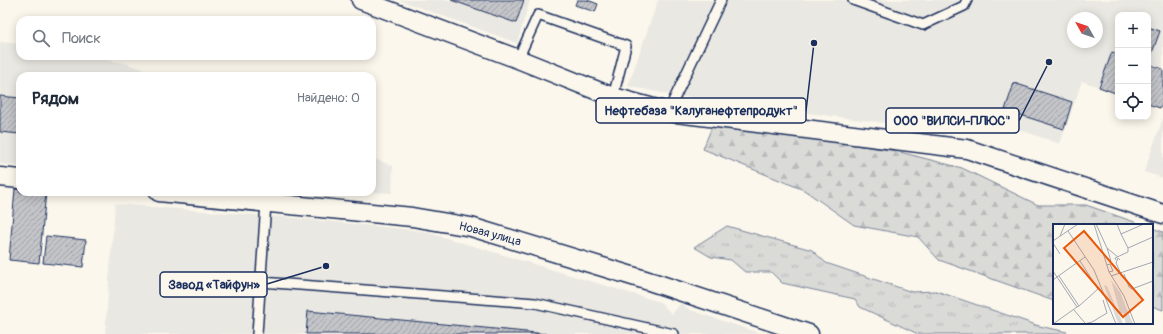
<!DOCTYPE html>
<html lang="ru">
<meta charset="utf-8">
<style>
body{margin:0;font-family:Pangolin,sans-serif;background:#f6f6f7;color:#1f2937}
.controls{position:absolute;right:12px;top:12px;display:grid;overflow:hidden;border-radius:8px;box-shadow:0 2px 10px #0003}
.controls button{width:36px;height:36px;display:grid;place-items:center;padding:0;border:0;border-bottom:1px solid #e0e1e3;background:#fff;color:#1f2937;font:20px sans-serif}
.compass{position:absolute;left:1067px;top:12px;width:36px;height:36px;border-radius:50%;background:#fff;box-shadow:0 2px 10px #0003;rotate:310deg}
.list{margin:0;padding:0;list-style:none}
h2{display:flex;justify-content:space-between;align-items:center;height:52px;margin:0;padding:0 16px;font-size:17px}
h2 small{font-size:13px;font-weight:400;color:#747a83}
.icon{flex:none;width:22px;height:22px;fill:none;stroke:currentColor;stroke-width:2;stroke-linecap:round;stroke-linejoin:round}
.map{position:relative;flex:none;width:1163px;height:334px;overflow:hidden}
.search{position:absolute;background:#fff;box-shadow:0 2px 10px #0003;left:16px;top:16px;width:360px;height:44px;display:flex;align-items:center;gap:10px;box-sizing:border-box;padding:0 14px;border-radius:12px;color:#747a83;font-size:15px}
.panel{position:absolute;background:#fff;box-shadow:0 2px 10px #0003;left:16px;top:72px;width:360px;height:124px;border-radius:12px}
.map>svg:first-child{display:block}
.built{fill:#eae8e2;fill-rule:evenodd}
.grass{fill:url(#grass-tufts);stroke:#7a849a}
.forest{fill:url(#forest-firs);stroke:#7a849a}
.building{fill:url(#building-hatch);stroke:#1b2f5e}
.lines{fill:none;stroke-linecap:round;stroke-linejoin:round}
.lane-casing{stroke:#1b2f5e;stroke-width:12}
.street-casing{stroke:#1b2f5e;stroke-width:21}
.lane{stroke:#fbf7ec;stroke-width:9}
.street{stroke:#fbf7ec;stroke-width:18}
.labels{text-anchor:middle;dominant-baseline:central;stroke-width:3;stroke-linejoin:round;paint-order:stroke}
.street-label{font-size:12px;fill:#1b2f5e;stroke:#fbf7ec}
.inset-road{fill:none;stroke:#a1a7b3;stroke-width:1}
.view{fill:#e8590c;fill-opacity:0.15;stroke:#e8590c;stroke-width:2}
.inset-edge{fill:none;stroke:#1b2f5e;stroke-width:2}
.leader{fill:none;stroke:#1b2f5e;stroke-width:1.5}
.callout-dot{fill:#1b2f5e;stroke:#fbf7ec;stroke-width:1.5}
.callout{fill:#fbf7ec;stroke:#1b2f5e;stroke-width:1.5}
.callout-label{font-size:13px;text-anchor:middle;font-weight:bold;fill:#1b2f5e}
</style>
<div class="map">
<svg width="1163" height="334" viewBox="0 0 1163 334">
<defs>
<pattern id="grass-tufts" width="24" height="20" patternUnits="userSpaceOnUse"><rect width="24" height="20" fill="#dadad7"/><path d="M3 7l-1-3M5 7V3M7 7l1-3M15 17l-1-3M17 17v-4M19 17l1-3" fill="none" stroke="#babbbb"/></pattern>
<pattern id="forest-firs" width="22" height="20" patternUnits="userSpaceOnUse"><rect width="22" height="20" fill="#dadad7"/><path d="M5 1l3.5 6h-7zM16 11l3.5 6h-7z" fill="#babbbb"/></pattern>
<pattern id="building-hatch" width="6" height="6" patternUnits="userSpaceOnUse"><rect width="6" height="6" fill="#c3c5c9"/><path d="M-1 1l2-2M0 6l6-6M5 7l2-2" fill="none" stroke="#9ea0a6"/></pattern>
</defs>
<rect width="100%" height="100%" fill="#fbf7ec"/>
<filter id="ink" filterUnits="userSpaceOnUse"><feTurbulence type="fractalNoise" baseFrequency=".025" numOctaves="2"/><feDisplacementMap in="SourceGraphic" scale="8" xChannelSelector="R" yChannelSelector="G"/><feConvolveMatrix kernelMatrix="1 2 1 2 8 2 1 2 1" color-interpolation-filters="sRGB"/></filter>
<g filter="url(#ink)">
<path class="built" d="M399,0H530L517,43Z
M658,0H1163V109L1148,104V15H1118V94L1082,81L1060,144L966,111L962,133L676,96L628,86ZM1073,18H1097V42H1073Z
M0,42L20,44V56H87L124,63L166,76H20V166L0,164Z
M1163,118V178L1144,172Z
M372,158L393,166L392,193L371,192Z
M115,204L296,218L423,231L660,302L672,314L681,303L690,310L762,334H105Z"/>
<path class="grass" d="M727,226L812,250L826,263L912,292L936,291L1039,326L1067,332L1069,334H918L860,307L855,299L782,283L771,272H745L731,260L711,257L694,247Z"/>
<path class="forest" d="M713,124L896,151L962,168L1038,205H1086L1143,225H1054V301L939,260L918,237L854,225L804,190L703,149Z
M1152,228L1163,232V310L1152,306Z"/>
<path class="building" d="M451,0H524L516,23Z
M577,0H587L598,4L595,12L575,5Z
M1148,27L1160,31L1148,64L1163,69V101L1160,108L1148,104Z
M1112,52L1118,54V94L1099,87Z
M1014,83L1072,102L1064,129L1005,110Z
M0,96L20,98V134L0,132Z
M15,189L20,190V192H46L39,263L9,260Z
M46,236L86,240L83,267L43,263Z
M308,311L547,334H306Z"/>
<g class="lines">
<g class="lane-casing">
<path id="lane" d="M853,0L923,25L964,6L967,0
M518,59L538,15L626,46L613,97
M668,112L721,0
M261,282L535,303L674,334
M257,334L266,203"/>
</g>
<g class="street-casing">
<path id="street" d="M361,0L518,59L613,97L668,112L967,149L1163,214
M0,177L20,179
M159,192L412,217L471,227L652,282L809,334"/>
</g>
<use href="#lane" class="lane"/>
<use href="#street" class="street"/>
</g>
</g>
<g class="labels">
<g class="street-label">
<text transform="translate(490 234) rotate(15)">Новая улица</text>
</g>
</g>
<g transform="translate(1053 224)">
<rect width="100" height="100" fill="#fbf7ec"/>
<path d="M51,61L54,62L70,100H66L63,94Z" fill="#dadad7"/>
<path d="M58,56L67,68L80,100H73L70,89H67Z" fill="#dadad7"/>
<path class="inset-road" d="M41,0L56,48L71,72L82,100M43,0L54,24M64,0L68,10L91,0M15,7L41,46L63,100M68,10L75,24L100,13M7,12L12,0M0,17L25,0M0,19L7,30M63,36L62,34L75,28V24M67,36L65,34L63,39L68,50M58,37L54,24L65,33M54,41L57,40L60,47L56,48M0,47L4,53L0,56M71,50L76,63L79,65L100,57M6,52L26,82L45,65L27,37M58,52L100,38M26,82L24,83L4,53L32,33M21,86L32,99M0,100L24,83M31,100L39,98L54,89L50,76"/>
<path class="view" d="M31,7L90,76L70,93L11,24Z"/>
<rect width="100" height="100" class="inset-edge"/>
</g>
<path class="leader" d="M814 43L806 111M1049 62L1019 121M326 266L267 284"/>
<g class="callout-dot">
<circle cx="814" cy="43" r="4"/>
<circle cx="1049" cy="62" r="4"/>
<circle cx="326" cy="266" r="4"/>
</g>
<g class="callout">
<rect x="596" y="98" width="210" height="25" rx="4"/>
<rect x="886" y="108" width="133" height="25" rx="4"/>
<rect x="160" y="272" width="107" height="25" rx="4"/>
</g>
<g class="callout-label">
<text x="701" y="115">Нефтебаза "Калуганефтепродукт"</text>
<text x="952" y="125">ООО "ВИЛСИ-ПЛЮС"</text>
<text x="214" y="289">Завод «Тайфун»</text>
</g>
</svg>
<div class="controls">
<button>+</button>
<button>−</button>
<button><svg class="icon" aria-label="locate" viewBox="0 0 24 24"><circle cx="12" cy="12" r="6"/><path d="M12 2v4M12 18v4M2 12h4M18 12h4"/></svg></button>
</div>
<svg class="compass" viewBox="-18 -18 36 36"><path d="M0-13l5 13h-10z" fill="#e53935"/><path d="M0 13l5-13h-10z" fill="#747a83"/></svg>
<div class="search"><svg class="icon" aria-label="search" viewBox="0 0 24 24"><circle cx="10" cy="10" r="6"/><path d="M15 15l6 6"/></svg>Поиск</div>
<section class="panel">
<h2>Рядом<small>Найдено: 0</small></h2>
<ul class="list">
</ul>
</section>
</div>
